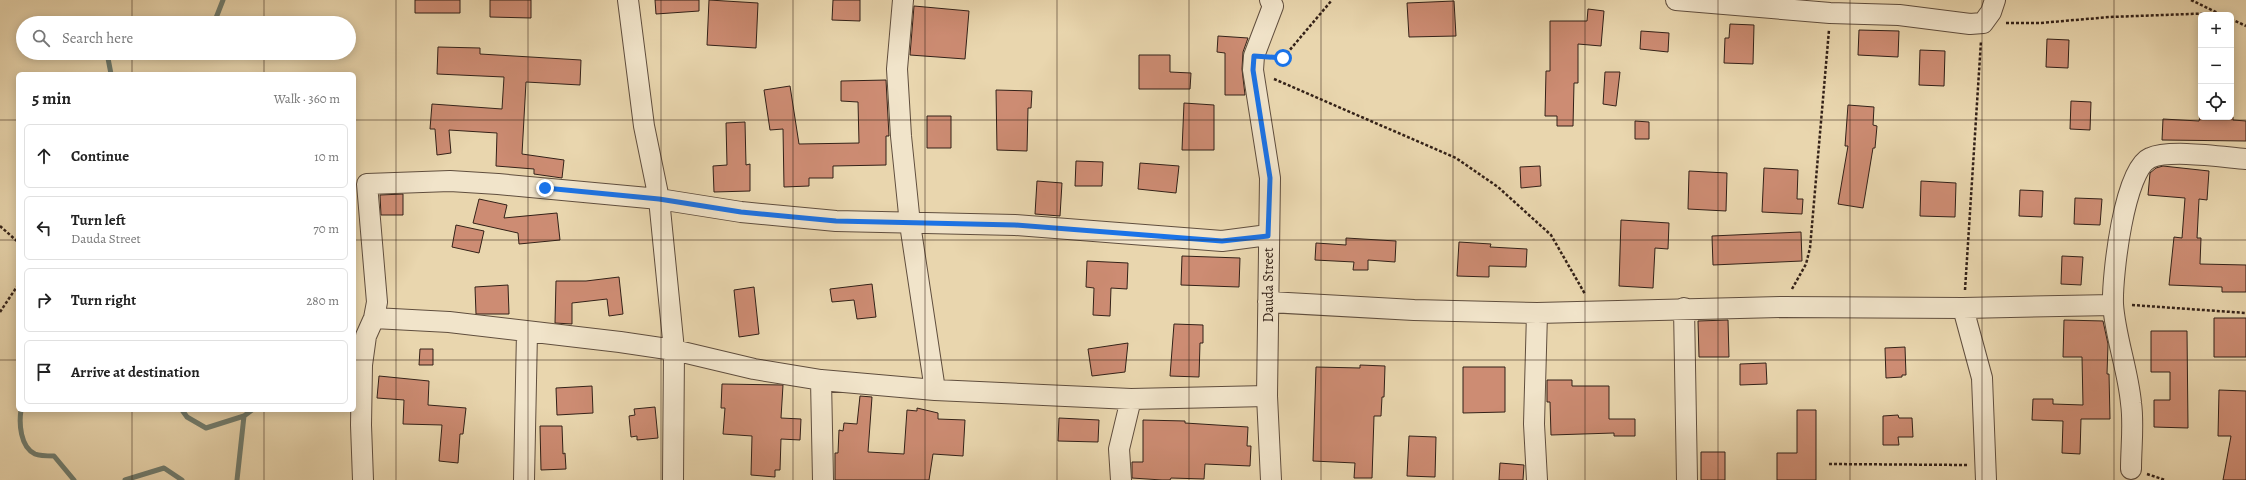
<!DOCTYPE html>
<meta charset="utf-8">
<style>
body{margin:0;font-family:Alegreya,serif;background:#f6f6f6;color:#222}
.controls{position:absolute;right:12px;top:12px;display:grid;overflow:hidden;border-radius:6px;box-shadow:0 2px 10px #0003}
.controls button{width:36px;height:36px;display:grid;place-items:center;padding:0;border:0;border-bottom:1px solid #e0e0e0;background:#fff;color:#222;font:20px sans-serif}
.stop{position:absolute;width:12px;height:12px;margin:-9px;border:3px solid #1a73e8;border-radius:50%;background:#fff}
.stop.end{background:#1a73e8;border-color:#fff;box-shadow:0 1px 4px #0008}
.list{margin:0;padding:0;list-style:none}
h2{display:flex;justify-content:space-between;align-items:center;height:52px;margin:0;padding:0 16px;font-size:17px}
h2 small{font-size:13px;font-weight:400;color:#767676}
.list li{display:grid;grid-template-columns:26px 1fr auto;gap:12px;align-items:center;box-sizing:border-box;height:64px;margin:0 8px 8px;padding:0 8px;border:1px solid #e0e0e0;border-radius:6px}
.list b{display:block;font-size:15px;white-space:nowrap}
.list p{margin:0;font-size:13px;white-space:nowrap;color:#767676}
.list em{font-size:13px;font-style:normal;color:#767676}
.icon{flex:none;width:22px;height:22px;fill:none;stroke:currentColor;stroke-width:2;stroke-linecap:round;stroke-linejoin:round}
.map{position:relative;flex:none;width:2246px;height:480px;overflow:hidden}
.search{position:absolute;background:#fff;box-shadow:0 2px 10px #0003;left:16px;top:16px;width:340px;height:44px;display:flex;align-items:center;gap:10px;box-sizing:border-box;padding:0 14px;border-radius:22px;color:#767676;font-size:15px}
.panel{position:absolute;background:#fff;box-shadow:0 2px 10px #0003;left:16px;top:72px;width:340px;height:340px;border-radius:6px}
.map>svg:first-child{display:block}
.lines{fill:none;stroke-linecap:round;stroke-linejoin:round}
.stream{stroke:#707c6e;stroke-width:5}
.building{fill:#cd8c73;stroke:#332118}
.minor-casing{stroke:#604e3e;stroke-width:22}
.path{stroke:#332118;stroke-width:2.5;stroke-dasharray:3 2;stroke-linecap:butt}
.minor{stroke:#f1e4ca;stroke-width:20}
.route{stroke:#1a73e8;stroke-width:5}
.grid{fill:none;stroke:#332118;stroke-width:1;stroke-opacity:0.55}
.labels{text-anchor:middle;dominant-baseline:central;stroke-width:3.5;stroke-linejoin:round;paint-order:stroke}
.street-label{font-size:14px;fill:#332118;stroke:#f1e4ca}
</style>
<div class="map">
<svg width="2246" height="480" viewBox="0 0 2246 480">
<rect width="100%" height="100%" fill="#e9d6ae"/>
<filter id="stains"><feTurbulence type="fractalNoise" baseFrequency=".005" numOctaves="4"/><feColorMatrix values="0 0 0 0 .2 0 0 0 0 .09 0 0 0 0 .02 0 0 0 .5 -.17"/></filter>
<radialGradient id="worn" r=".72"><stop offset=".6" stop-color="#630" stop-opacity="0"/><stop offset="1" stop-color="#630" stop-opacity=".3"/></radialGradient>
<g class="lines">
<path class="stream" d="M214,23L223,0
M107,53L111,74
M21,410C19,423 20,447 35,454C40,456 49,456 54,456L74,480
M182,410L187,417L206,428L244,416L252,410
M125,480L164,468L182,480
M237,480L244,416"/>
</g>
<path class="building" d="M415,0H460V13H415Z
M490,0H531V18L490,17Z
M655,0H699V11L656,14Z
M709,0L758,3L756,48L707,45Z
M833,0H860V21L832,20Z
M1454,1L1456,36L1409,37L1407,3Z
M914,6L969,11L965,59L910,55Z
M1588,9L1604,11L1601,46L1578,44V83H1574L1573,126H1557V116H1545L1546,71H1550V21H1587Z
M1730,24L1754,25L1753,64L1724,63L1725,38H1729Z
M1859,30L1899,31L1898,57L1858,55Z
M1641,31L1669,33L1668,52L1640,49Z
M1218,36L1248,38L1243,52L1242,69L1245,95H1225V53L1217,52Z
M2047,39L2069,40L2068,68L2046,67Z
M438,47L480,48V54L581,60L580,85L526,82L522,154L564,160L562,178L534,174V169L496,166L497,133L449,130L451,153L437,155L435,129H430L432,104L502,109L504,77L437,74Z
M1920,50L1945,51L1944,86L1919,85Z
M1139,55H1170V72L1191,73L1190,89H1139Z
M1605,72H1620L1616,106L1603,104Z
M886,80L889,136H886V165L833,166V178H809V186L784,187L783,129L770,130L764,90L790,86L799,144L859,143L858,102L841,101V81Z
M996,90L1032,91L1031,108H1028L1027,151L997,150Z
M2071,101L2091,102L2090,130L2070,129Z
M1184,103L1214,105V150H1182Z
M1848,105L1874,107L1873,125L1877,126L1875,148H1873L1863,208L1838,204L1848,146H1845Z
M927,116H951V148H927Z
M2200,117H2233V120L2246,121V141L2162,140L2163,119L2199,121Z
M1635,121L1649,122V139H1635Z
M745,122L746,165L750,164V191L714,192L713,166L727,165L726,123Z
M1076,161L1103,162L1102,186H1075Z
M1140,163L1179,166L1176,193L1138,189Z
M1540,166L1541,186L1521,188L1520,167Z
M2163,166L2209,171L2207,200L2199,199L2197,238H2201L2200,264L2246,265V292H2222V287L2169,285L2174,237L2182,238L2185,198L2148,195L2150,173L2156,168Z
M1764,168L1798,170L1797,199H1803L1802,214L1762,212Z
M1689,171L1727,173L1726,211L1688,209Z
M1037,181L1062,183L1060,216L1035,214Z
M1921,181L1956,183L1955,217L1920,216Z
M2020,190L2043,191L2042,217L2019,216Z
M403,194V215H381L380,195Z
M2075,198L2102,199L2100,225L2074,224Z
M479,199L507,205L504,218L557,213L560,240L519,244L518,233L473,223Z
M1621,220L1669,223L1668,249L1655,248L1653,288L1619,286Z
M456,225L484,231L479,253L452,247Z
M1801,232L1802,261L1713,265L1712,236Z
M1346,238L1396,241L1395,262L1368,260V270H1353L1354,262L1315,260L1316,243L1346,245Z
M1459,242L1491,244L1490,247L1527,249L1526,267L1489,266V277L1457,276Z
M1182,256L1240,258L1239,287L1181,285Z
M2062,256L2083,257L2081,285L2061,284Z
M1087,261L1128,263L1127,289L1111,288L1110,316L1093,315L1094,288L1086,287Z
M619,277L623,314L609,316L607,299L572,303V324L555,323L556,281H586Z
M872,284L876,317L857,319L854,300L832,302L830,289Z
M508,285L509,314H476L475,287Z
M754,287L759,334L739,337L734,290Z
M2214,318H2246V357H2214Z
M1728,320L1729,357H1699L1698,321Z
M2064,320L2103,321L2108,344L2107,374H2109L2110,419H2081L2080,454L2062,453L2063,421L2032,420L2033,399H2053V404L2083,405L2082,357H2063Z
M1174,324L1203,325V343H1200L1199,377L1170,376Z
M2151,331H2187L2188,428L2154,427V400H2170V372H2151Z
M1128,343L1125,372L1092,376L1088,349Z
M1905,347L1906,375H1902V377L1886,378L1885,348Z
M420,349H433V365H419Z
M1766,363L1767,384L1740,385V364Z
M1360,365L1385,366L1384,397H1382L1381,416H1374L1372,478H1354L1355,463L1313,461L1316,367L1360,368Z
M1463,367H1505V412L1463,413Z
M379,376L429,381L428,405L466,408L463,434H460L458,463L439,461L442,425L403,424L404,400L377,398Z
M1547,380H1572V386H1609V419H1635V436H1614V433L1551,435L1550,402H1547Z
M722,384L783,385L781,418L801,419L800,440L781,439L780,470H775V477L751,475L752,436L723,434L725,408H721Z
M592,386L593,413L557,415L556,388Z
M2219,390L2246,391V480H2223L2231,436H2218Z
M860,396L872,397L868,452L904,454L907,410L917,411V408L938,413V419L965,420L963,456L933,454L929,480H835V453H838L839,430L843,431L844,423L857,424Z
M655,407L658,438L637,440V436L631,437L629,416L635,415L634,409Z
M1797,410H1816V480H1777V453H1797Z
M1898,415L1899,418H1912L1913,437H1898L1899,445H1883V416Z
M1059,418L1099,420L1098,442L1058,441Z
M1143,420L1185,421V423L1248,427L1247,446H1251L1250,466L1205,464L1204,479L1171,478L1170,480H1162L1132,478V462H1143Z
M540,426H562L563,454L565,453L566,469L541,470Z
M1409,436L1436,437L1435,477L1407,476Z
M1701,452H1725V480H1701Z
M1500,463L1524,465L1523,480H1499Z"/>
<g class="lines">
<g class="minor-casing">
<path id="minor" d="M628,0L644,126L659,199L674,350L673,480
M903,0L897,69L901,136L910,224L935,390
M1270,0L1273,6L1254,56L1253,70L1270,178L1267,396L1271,480
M1676,0L1830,13L1899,15L1970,24L1983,23L1991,12L1995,0
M1268,302L1414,310L1537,313L1783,307L1963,308L2113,305
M1684,308L1687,480
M1963,308L1982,378L1986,480
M1537,313L1534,424L1537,480
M374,318L449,322L620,342L674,350L754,369L821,380L935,390L1131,399L1267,396
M821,380L823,480
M2131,469C2131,447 2134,424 2131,403C2128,370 2115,336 2113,304C2112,277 2124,169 2150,158C2170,149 2222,157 2246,159
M363,480L361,425L362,365L366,336L374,318L377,302L367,184L450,181L498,184L659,199L741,212L836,221L1015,225L1222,241L1268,235
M524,480L527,332
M1121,480L1119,449L1131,399"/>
</g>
<path class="path" d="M2191,0L2222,15
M2231,19L2246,26
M2006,23H2040L2110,17L2217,13
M1274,57L1283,58L1332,0
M1274,79L1456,158L1498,187L1551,235L1585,294
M0,226L18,242
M1792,289L1806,264L1810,248L1829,30
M1965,290L1981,41
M2132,305L2246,313
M0,312L18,285
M1829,464L1967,465
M2147,474L2165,480"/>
<use href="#minor" class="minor"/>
</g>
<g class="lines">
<path class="route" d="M545,188L659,199L741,212L836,221L1015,225L1222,241L1268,236L1270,178L1253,70L1254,56L1283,58"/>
</g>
<path class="grid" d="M132,0V23M264,0V23M396,0V480M528,0V480M661,0V480M793,0V480M925,0V480M1057,0V480M1189,0V480M1321,0V480M1453,0V480M1585,0V480M1718,0V480M1850,0V480M1982,0V480M2114,0V480M132,53V74M264,53V74M0,120H18M354,120H2246M0,240H18M354,240H2246M0,360H18M354,360H2246M132,410V480M264,410V480"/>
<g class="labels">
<g class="street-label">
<text transform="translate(1268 285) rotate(-90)">Dauda Street</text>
</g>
</g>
<rect width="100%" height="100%" filter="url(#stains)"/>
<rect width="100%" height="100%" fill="url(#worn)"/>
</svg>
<div class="controls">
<button>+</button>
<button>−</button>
<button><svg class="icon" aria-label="locate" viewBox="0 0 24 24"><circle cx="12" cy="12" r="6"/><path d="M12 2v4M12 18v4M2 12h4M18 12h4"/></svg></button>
</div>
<div class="stop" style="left:1283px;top:58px"></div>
<div class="stop end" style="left:545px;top:188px"></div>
<div class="search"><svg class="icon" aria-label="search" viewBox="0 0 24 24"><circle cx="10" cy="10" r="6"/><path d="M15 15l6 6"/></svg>Search here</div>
<section class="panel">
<h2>5 min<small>Walk · 360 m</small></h2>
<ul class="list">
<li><svg class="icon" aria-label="ahead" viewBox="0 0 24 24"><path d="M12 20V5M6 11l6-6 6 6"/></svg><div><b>Continue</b></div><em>10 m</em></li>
<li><svg class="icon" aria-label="left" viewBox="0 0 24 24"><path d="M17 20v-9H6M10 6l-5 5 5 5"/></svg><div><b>Turn left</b><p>Dauda Street</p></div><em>70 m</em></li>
<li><svg class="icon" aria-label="right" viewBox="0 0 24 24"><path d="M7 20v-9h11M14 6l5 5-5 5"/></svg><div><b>Turn right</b></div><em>280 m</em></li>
<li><svg class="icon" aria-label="arrive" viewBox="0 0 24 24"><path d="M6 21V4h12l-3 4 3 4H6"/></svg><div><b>Arrive at destination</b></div></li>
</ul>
</section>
</div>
